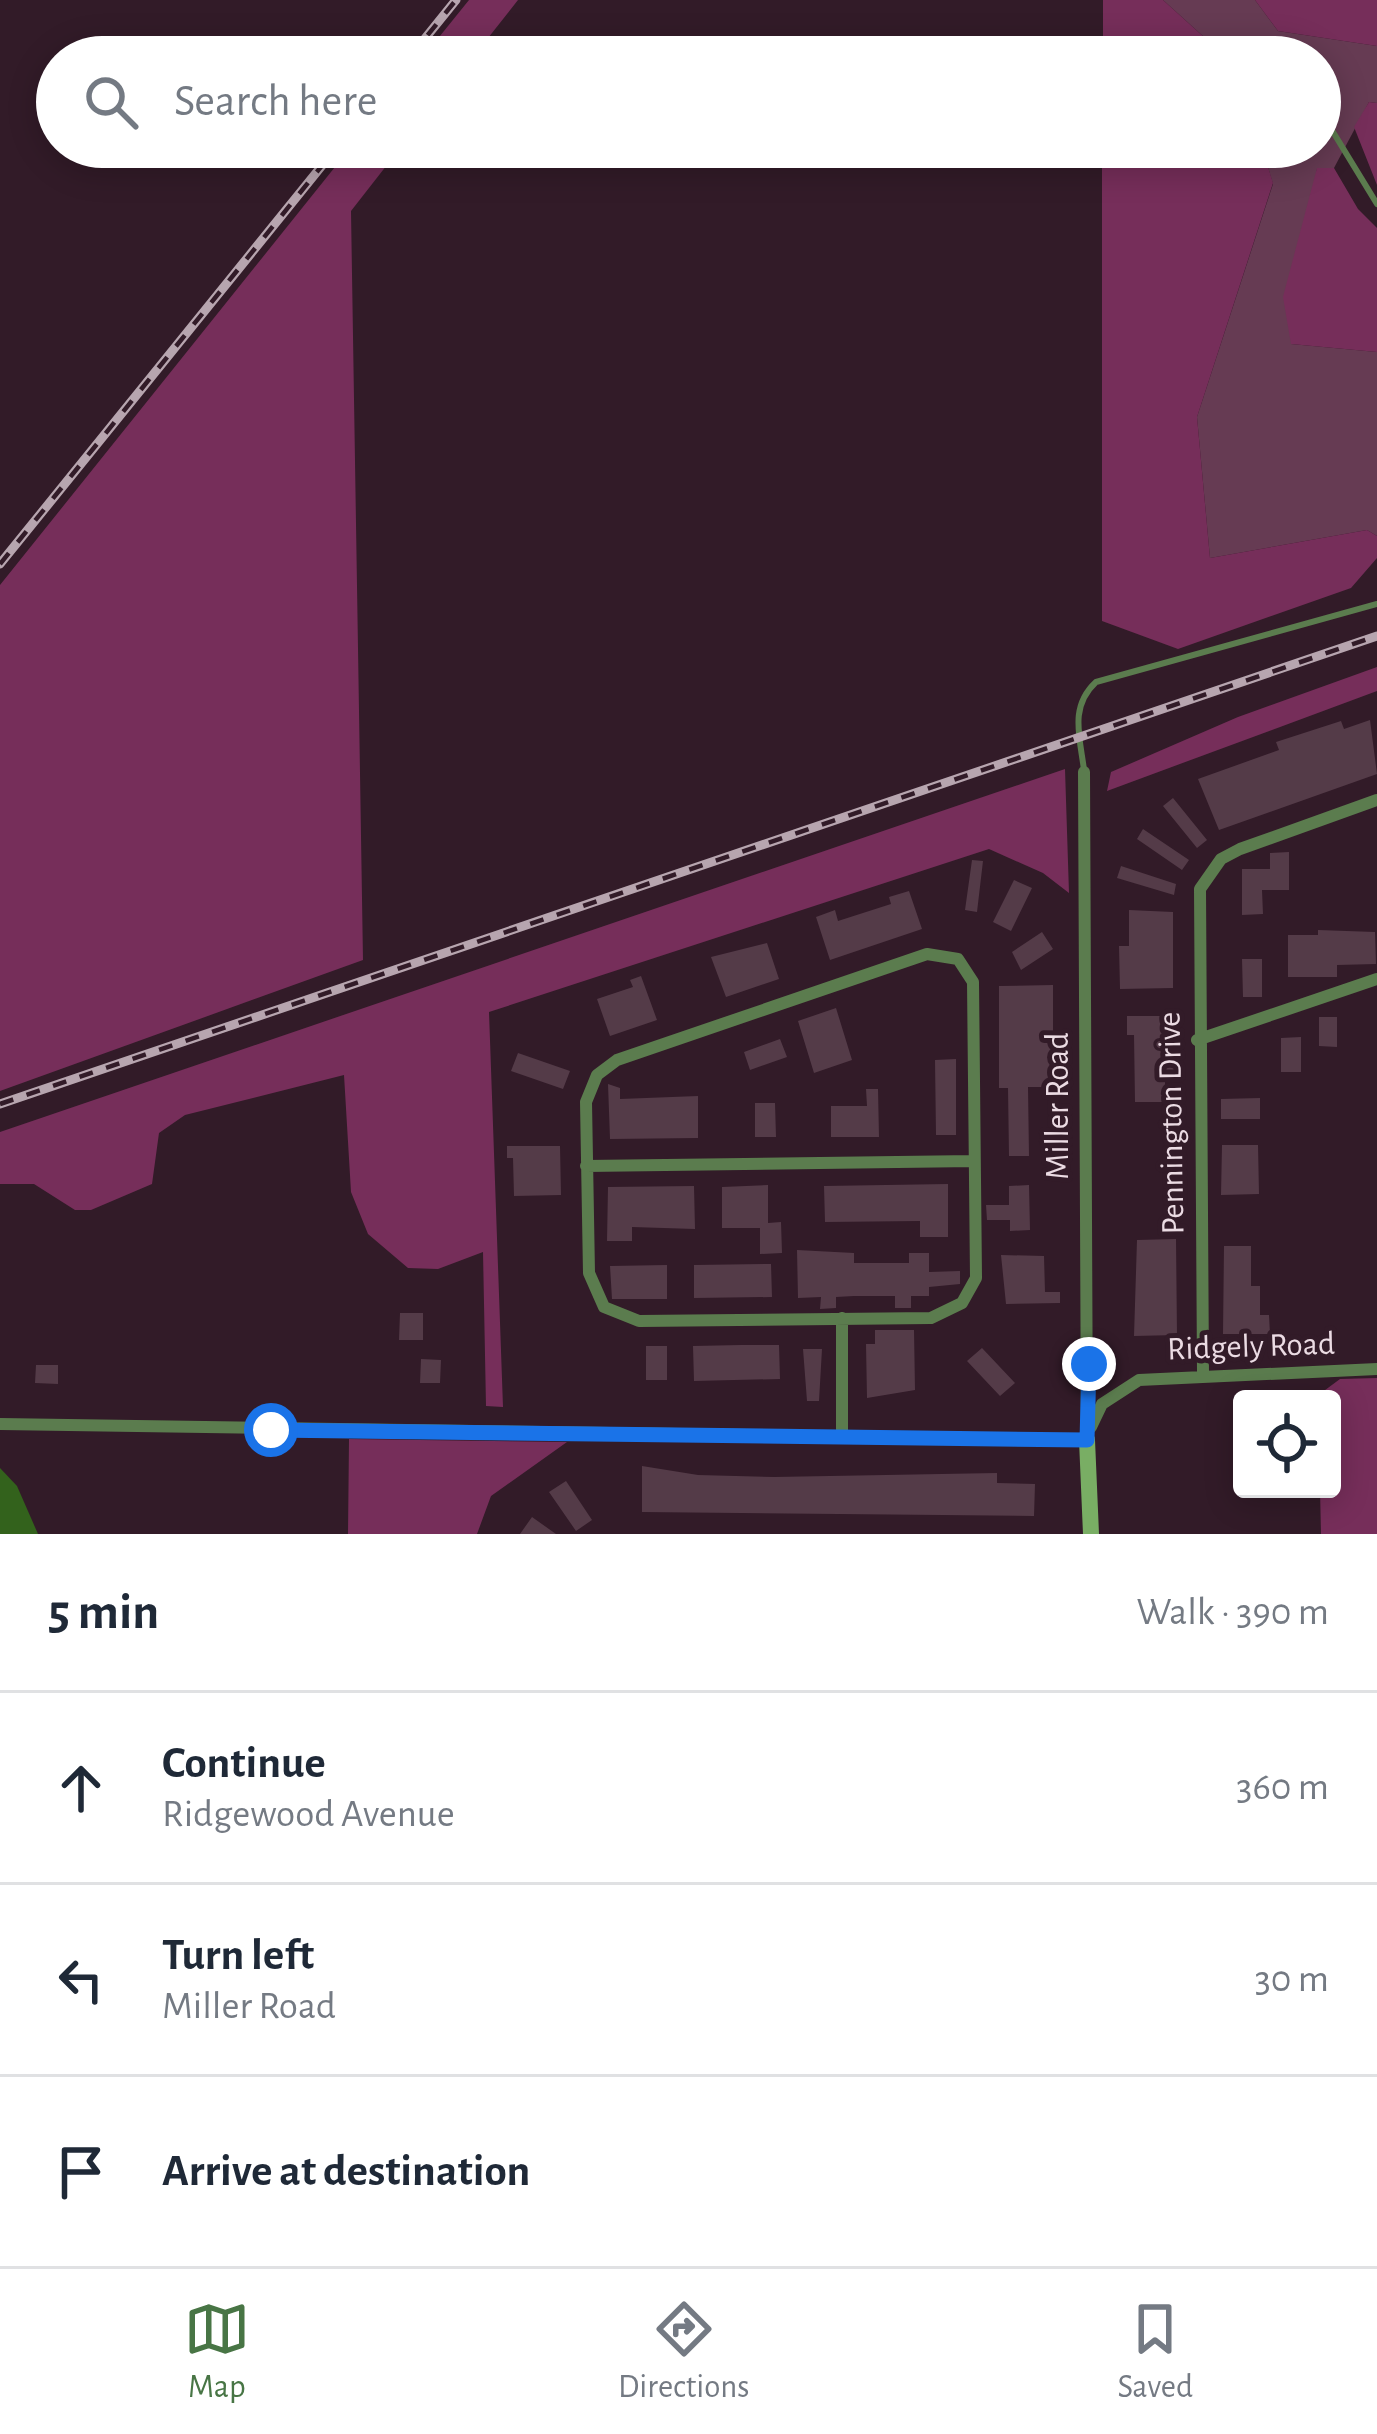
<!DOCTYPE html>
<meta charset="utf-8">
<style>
body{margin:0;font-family:"Alegreya Sans",sans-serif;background:#f6f6f7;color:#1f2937}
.controls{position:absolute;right:36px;bottom:36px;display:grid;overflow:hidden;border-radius:12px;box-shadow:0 6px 30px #0003}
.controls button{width:108px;height:108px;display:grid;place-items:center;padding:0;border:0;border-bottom:3px solid #e0e1e3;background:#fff;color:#1f2937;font:60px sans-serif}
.stop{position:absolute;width:36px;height:36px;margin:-27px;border:9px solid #1a73e8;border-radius:50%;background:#fff}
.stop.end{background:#1a73e8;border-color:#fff;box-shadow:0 3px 12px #0008}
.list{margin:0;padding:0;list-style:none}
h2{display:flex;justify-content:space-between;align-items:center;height:156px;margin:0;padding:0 48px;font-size:51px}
h2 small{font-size:39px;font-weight:400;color:#747a83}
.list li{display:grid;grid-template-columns:78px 1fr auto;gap:36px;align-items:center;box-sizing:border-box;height:192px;padding:0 48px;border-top:3px solid #e0e1e3}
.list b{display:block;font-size:45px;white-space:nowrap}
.list p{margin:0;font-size:39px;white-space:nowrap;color:#747a83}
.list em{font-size:39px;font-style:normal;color:#747a83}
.icon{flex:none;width:66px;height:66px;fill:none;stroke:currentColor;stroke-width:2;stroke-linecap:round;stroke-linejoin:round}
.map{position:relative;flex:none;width:1377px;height:1534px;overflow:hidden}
.search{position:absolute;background:#fff;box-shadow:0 6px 30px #0003;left:36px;right:36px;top:36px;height:132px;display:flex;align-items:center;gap:30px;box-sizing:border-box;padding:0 42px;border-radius:66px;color:#747a83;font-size:45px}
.sheet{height:732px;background:#fff}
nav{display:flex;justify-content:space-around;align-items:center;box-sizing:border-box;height:168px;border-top:3px solid #e0e1e3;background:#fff;font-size:33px;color:#747a83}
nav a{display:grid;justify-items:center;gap:6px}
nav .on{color:#487545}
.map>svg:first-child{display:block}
.green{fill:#663b53}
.forest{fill:#762e5a}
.water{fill:#33621c}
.building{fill:#543b48}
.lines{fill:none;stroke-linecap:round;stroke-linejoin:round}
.lane{stroke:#5b7c4e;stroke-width:6}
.street{stroke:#5b7c4e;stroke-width:12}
.secondary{stroke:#79ae64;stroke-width:16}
.rail-casing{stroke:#b7a5af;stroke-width:9}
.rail{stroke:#321b28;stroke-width:4.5;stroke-dasharray:14;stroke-linecap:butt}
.route{stroke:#1a73e8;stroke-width:15}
.labels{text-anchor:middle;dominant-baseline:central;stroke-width:10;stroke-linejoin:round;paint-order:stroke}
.street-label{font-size:33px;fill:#ebdbe3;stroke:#321b28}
</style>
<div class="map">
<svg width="1377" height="1534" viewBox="0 0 1377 1534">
<rect width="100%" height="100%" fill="#321b28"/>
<path class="green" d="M1163,0H1255L1278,31L1377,46V103L1369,102L1334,168L1317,169L1291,344L1377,352V536L1367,530L1210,558L1197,417L1273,184L1262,147H1320V57H1226Z"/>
<path class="forest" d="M469,0H518L473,57H423Z
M1103,0H1163L1226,57H1103Z
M1255,0H1377V46L1278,31Z
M1369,102L1377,103V185L1354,127Z
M351,147H401L351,211L363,960L0,1091V585Z
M1102,147H1262L1273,183L1197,417L1210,558L1367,530L1377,536V558L1351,588L1178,649L1102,621Z
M1317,168H1334L1358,209L1377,228V352L1291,344L1283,297Z
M1377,667V691L1107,791L1111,772L1238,717Z
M1065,769L1069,893L1043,873L989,849L489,1012L503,1407L486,1406L483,1252L438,1269L408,1268L368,1234L351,1192L344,1075L185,1115L159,1133L152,1184L91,1210H75L34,1184H0V1132Z
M1377,1378V1534H1321L1320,1489H1332V1399H1313L1340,1379Z
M349,1439L567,1442L491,1496L477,1534H348Z"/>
<path class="water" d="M0,1468L17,1486L38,1534H0Z"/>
<path class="building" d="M1370,720L1377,774L1219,830L1198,779L1279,750L1276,742L1341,721L1344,729Z
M1173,798L1207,840L1197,848L1163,806Z
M1143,829L1189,860L1182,870L1137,839Z
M1289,852V890H1262L1263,914L1242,915V869H1270V853Z
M972,860L983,861L977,912L965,910Z
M1121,866L1176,884L1174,895L1117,878Z
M1014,880L1032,888L1011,931L993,922Z
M909,891L922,929L830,960L816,917L835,910L838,921L891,904L889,897Z
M1129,910L1173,912V988L1120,989L1119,946H1129Z
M1318,930L1375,932L1376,964L1337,965V977H1288V935H1318Z
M1042,932L1053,949L1021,970L1012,952Z
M767,943L779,979L726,997L711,957Z
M1242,959H1262V997H1243Z
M641,976L657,1020L610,1036L597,999L633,987L630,980Z
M1053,985V1087H1028L1029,1156H1009L1008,1088H999V986Z
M836,1008L852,1060L814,1073L798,1021Z
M1127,1016H1174V1072H1165V1102H1135L1134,1035H1127Z
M1319,1017H1337V1047L1319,1046Z
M1301,1037V1072H1281V1038Z
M780,1039L787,1057L750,1070L744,1052Z
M518,1053L570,1071L563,1089L511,1071Z
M956,1059V1135H936L935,1060Z
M608,1084L620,1088V1099L698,1096V1138L610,1139Z
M866,1089H878L879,1137H831V1106H867Z
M1260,1098V1119H1221V1099Z
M755,1103H775L776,1137H755Z
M1222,1145H1258L1259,1194L1221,1195Z
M507,1146H560L561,1195L514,1196L513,1158H507Z
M948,1184V1237H920V1221L825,1222L824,1186Z
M768,1185V1223L781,1222L782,1253L760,1254V1228H722V1187Z
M1029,1185L1030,1230L1010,1231V1220H987L986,1205H1009V1186Z
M694,1186L695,1229L632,1227V1241H607L608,1187Z
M1176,1239L1177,1335L1134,1336L1137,1240Z
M1224,1246H1251V1286H1260V1315H1269L1270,1334H1223Z
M797,1250L854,1253V1263H909V1253H929V1272L960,1271V1284L929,1287V1296H911V1308H895V1296H854L836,1297V1308L820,1309L821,1297L798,1298Z
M1001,1255L1044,1256L1045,1292H1060V1303L1006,1304Z
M771,1264L772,1297L694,1298V1265Z
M667,1265V1299H612L610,1266Z
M400,1313H423V1340H399Z
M875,1330H914L915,1390L867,1398L866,1344H875Z
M741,1345H779L780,1379L694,1381L693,1346Z
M646,1346H667V1380H646Z
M982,1348L1015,1383L1000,1396L967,1361Z
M803,1349H822L819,1401H807Z
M421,1359L441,1360L440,1383H420Z
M36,1365H58V1384L35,1383Z
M642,1466L698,1475L774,1477L997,1473V1483L1035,1484L1034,1516L642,1512Z
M566,1481L592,1520L576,1531L549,1492Z
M532,1517L556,1534H520Z"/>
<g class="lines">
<path class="lane" d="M1330,127L1377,204
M1084,770C1080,737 1069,707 1096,682L1377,604"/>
<path class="street" d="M1084,772L1087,1440
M927,954L958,959L973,982L976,1278L962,1303L931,1318L639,1321L604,1307L589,1273L586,1102L597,1075L617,1060Z
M1197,1040L1377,979
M586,1166L974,1161
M842,1318V1437
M1203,1373L1200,889L1221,859L1240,849L1377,800
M0,1424L1087,1440
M1091,1427L1102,1404L1139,1380L1377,1369"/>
<path class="secondary" d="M1087,1440L1091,1534"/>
<g class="rail-casing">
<path id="rail" d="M410,57L456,0
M0,564L337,147
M0,1104L1377,636"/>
</g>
<use href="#rail" class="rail"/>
</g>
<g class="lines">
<path class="route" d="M271,1430L1087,1440L1089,1364"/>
</g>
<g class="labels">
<g class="street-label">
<text transform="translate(1058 1106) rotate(-90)">Miller Road</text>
<text transform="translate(1172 1123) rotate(-91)">Pennington Drive</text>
<text transform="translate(1251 1347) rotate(-2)">Ridgely Road</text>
</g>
</g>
</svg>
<div class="controls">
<button><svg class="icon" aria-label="locate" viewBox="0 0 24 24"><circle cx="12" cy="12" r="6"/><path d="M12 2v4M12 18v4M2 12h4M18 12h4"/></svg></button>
</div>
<div class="stop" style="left:271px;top:1430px"></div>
<div class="stop end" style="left:1089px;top:1364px"></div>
<div class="search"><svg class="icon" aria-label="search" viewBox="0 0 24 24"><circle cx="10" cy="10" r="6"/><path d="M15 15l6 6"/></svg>Search here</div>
</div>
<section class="sheet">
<h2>5 min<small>Walk · 390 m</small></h2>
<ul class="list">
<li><svg class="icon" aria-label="ahead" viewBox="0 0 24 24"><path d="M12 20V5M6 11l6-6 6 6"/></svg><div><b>Continue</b><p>Ridgewood Avenue</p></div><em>360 m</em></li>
<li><svg class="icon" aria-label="left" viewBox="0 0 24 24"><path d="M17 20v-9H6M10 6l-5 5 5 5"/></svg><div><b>Turn left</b><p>Miller Road</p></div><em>30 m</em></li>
<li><svg class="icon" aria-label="arrive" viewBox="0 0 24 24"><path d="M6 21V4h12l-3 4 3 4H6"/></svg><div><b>Arrive at destination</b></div></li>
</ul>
</section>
<nav>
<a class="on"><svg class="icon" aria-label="map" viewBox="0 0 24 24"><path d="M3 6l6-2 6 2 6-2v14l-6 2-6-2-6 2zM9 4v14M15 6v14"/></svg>Map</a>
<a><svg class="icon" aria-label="directions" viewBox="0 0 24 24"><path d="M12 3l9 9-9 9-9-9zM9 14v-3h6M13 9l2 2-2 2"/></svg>Directions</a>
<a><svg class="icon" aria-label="saved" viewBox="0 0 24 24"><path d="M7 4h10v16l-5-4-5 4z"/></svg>Saved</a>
</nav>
